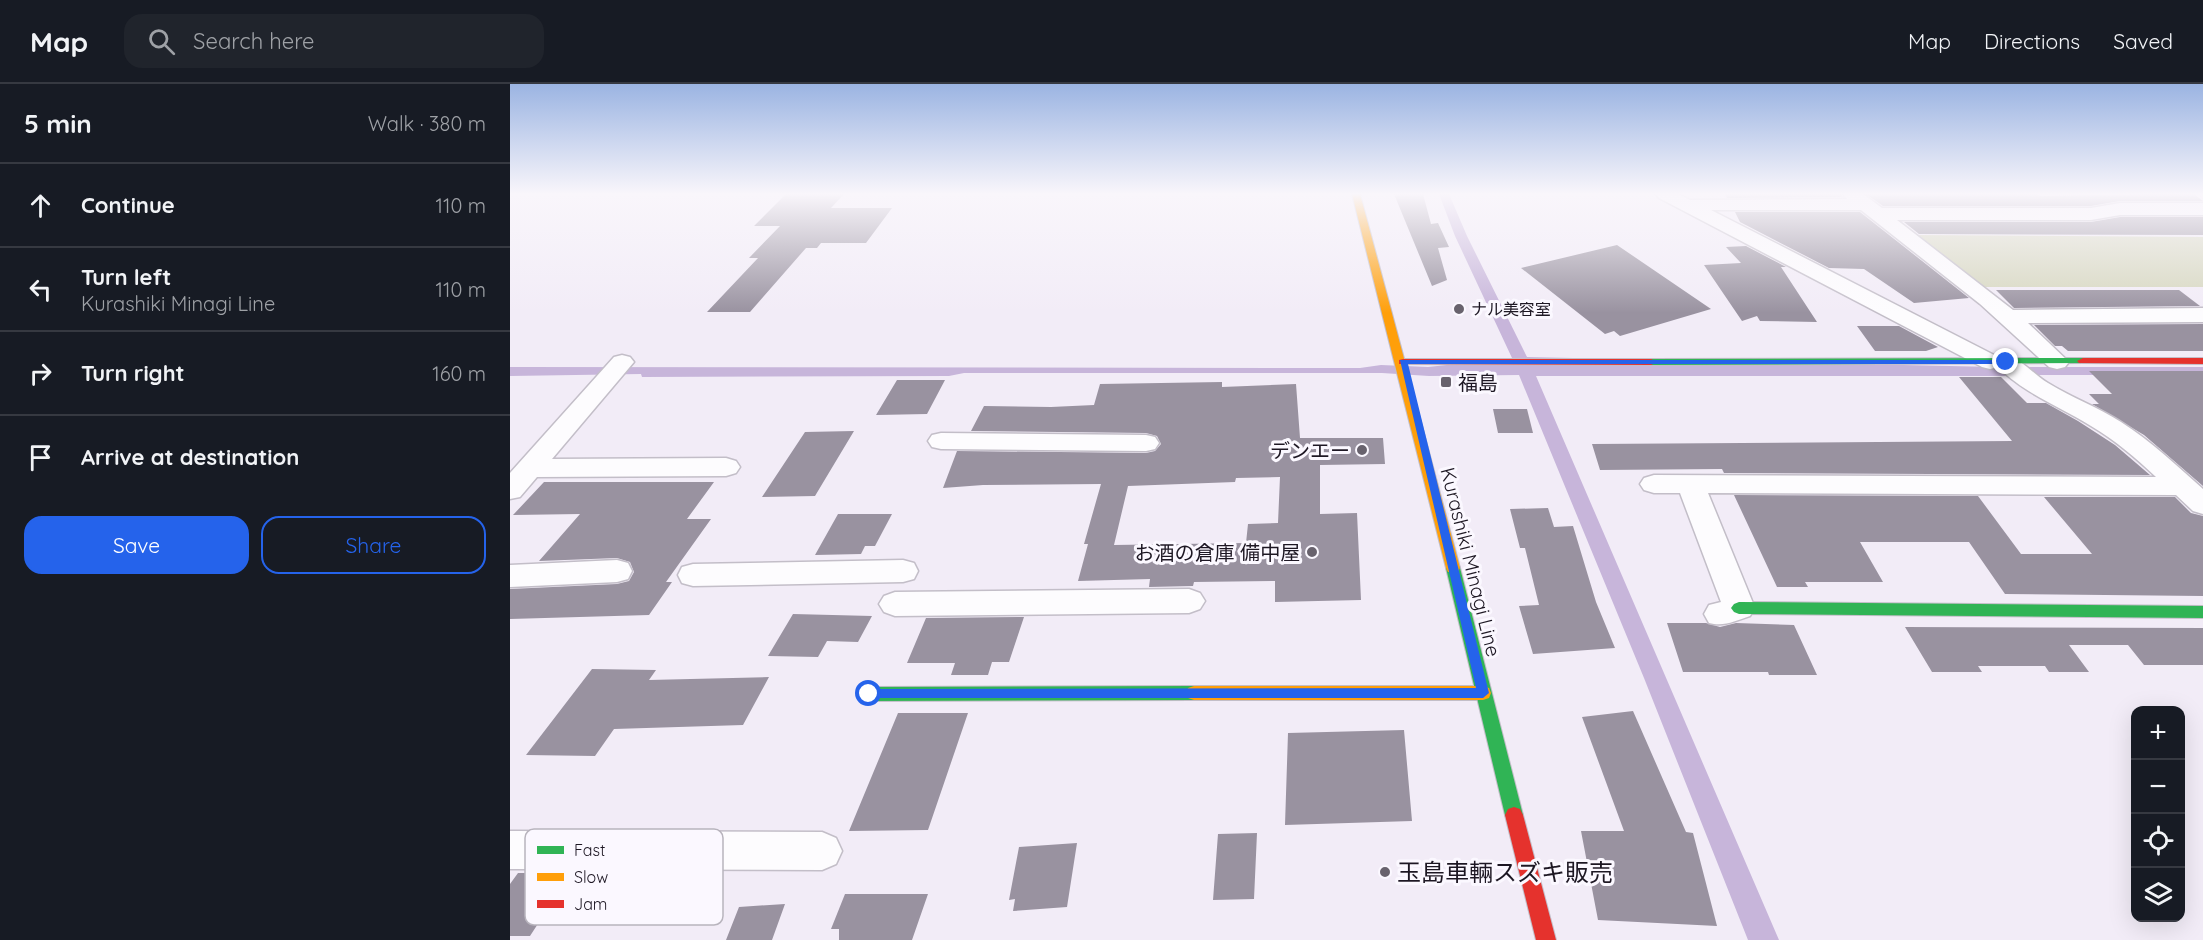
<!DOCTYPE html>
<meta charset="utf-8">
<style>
body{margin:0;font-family:Quicksand,"Noto Sans JP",sans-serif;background:#20242c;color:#f1f3f6}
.controls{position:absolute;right:18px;bottom:18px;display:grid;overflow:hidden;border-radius:12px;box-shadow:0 6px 24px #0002}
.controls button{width:54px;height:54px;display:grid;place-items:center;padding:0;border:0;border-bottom:2px solid #363941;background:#171b24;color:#f1f3f6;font:30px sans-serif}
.stop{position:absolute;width:18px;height:18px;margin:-14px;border:4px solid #2563eb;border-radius:50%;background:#fff}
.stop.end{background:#2563eb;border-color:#fff;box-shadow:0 2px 6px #0008}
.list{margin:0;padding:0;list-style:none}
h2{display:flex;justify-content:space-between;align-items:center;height:78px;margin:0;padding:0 24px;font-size:26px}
h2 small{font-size:20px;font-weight:400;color:#9ea1a6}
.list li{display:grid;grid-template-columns:39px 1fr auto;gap:18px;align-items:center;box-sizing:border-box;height:84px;padding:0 24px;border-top:2px solid #363941}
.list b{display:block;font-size:22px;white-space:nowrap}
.list p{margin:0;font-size:20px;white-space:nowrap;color:#9ea1a6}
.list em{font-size:20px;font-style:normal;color:#9ea1a6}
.actions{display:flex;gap:12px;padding:18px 24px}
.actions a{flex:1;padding:14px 0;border:2px solid #2563eb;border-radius:18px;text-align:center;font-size:21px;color:#2563eb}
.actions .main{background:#2563eb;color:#fff}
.icon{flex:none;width:33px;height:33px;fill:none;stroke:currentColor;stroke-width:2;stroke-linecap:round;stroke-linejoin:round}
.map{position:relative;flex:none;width:1693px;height:856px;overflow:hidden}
header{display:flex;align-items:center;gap:36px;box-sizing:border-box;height:84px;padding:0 30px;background:#171b24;border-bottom:2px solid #363941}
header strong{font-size:28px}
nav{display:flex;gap:33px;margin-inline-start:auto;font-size:21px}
.search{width:420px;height:54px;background:#20242c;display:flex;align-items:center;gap:15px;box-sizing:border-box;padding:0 21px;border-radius:18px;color:#9ea1a6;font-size:22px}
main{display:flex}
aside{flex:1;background:#171b24}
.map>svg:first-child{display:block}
.green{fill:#d6d7bf}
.water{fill:#c7b5da}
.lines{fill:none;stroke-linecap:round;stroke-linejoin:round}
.stream{stroke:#c7b5da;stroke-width:8}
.building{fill:#9992a0;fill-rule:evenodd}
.street-casing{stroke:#c3bec8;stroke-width:3}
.fast-casing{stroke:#c3bec8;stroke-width:2}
.slow-casing{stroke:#c3bec8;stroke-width:2}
.jam-casing{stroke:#c3bec8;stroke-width:2}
.street{fill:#fdfcfe;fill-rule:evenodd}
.fast{fill:#30b455;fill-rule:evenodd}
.slow{fill:#ff9f0a;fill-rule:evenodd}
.jam{fill:#e5322d;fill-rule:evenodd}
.route{fill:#2563eb}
.poi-dot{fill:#68626d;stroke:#fbf8ff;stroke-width:2}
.labels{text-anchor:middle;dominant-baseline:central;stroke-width:6;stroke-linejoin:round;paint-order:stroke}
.far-poi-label{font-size:16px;fill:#1d1723;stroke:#fbf8ff;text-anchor:start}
.poi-label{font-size:20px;fill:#1d1723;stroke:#fbf8ff;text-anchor:end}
.street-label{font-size:20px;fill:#1d1723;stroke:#fbf8ff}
.near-poi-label{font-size:24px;fill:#1d1723;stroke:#fbf8ff;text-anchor:start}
.key{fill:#fbf8ff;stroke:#b8b4bd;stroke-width:1.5}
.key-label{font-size:16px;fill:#1d1723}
</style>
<header>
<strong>Map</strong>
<div class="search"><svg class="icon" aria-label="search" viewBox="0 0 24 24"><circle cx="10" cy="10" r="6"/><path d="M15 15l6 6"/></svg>Search here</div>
<nav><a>Map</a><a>Directions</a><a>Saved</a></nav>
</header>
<main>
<aside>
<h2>5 min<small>Walk · 380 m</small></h2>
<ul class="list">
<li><svg class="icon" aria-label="ahead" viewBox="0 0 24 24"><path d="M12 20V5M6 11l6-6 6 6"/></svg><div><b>Continue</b></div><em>110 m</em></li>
<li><svg class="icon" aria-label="left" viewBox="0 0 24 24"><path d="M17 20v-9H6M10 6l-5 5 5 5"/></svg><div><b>Turn left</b><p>Kurashiki Minagi Line</p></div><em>110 m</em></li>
<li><svg class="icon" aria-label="right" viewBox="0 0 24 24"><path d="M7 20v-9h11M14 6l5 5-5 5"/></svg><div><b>Turn right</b></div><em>160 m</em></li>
<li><svg class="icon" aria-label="arrive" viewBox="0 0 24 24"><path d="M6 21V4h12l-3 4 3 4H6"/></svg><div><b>Arrive at destination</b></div></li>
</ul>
<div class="actions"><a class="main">Save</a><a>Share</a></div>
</aside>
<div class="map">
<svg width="1693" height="856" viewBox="0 0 1693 856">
<rect width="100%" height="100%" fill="#f2ecf7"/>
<path class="green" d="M1404,151L1693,153V203H1469Z"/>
<path class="water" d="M929,110H939L957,152L1017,273L1485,283L1499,292H1026L1269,856H1238L1134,594L1009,291L919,292L872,289H454L439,292L132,293L131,290L0,292V283L850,284L871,281L918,283L1002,274L945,152Z"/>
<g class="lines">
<path class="stream" d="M1479,287H1693"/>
</g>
<path class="building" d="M276,110H334L321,124H382L356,159H311L307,164H296L240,228H197L248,174H239L270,142H244Z
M884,110H913L921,140L928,139L939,163L928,164L937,196L922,202Z
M1215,110H1331L1332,113L1217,114Z
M1356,110H1526L1530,112L1684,110L1693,117H1610L1581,122H1373Z
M1225,128H1350L1459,214L1404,219L1354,185L1319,184L1230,138Z
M1610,133H1693V151L1409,150L1394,138H1581Z
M1107,161L1201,225L1110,252L1104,247L1095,250L1011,184Z
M1236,162L1276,183H1271L1307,238L1250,237L1247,232L1232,237L1194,181L1231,179L1216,163Z
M1486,206H1669L1690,222L1504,224Z
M1693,240V267H1558L1552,262H1545L1524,241Z
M1347,242H1389L1428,263L1416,267H1365Z
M1579,287H1693V402L1634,351L1582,320H1589L1579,310H1602Z
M1449,293H1491L1517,319H1536L1568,337L1605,361L1640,391L1214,389L1212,385L1090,386L1082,360L1502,357Z
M387,296H435L417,330L366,331Z
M712,298V303L786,300L790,354H873L875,380L810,381V430L847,429L851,516L765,518V497L684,498L683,502L639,503L640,495L568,497L578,460H574L591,400L473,401L433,404L447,367L636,369L645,367L651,360L647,352L636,349L461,347L474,322L541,323L584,321L590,300ZM770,393L768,439L738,440L736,459L604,461L618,402L725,398L726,394Z
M983,325H1017L1023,349H988Z
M344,347L305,412L252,413L295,348Z
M34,398H204L177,435H201L156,498H162L139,531L0,535V505L107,500L119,497L124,488L120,478L107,474L29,477L70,430L3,431Z
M1224,411L1468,412L1511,470H1582L1534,413H1665L1681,429L1693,432V512L1495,510L1459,458H1350L1373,498H1295L1298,503H1267Z
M1038,424L1044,443L1063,442L1086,518L1105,564L1023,570L1009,522L1029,521L1015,464H1010L1000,425Z
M328,430H382L365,462H355L351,470L305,471Z
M283,530L362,532L348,558L317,557L308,573L258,572Z
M514,533L499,578H482L478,591H441L445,579H397L416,534Z
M1157,539H1196L1210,543L1226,539L1284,541L1307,591H1259L1258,588H1173Z
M1395,543L1693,544V581H1634L1618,561H1559L1579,588H1539L1535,582H1468L1472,588H1422Z
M82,585L146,586L139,596L259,593L233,641L104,645L85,672L16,671Z
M1123,627L1176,748L1183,749L1207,842L1088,836L1071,747H1114L1072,633Z
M388,629H458L418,746L339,747Z
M894,646L902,737L775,741L778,649Z
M747,749L744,815L703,816L708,750Z
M567,759L557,823L503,827L505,815L499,816L509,763Z
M8,789H61L20,852H0V800Z
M335,810H418L402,856H329V845H321Z
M275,820L262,856H216L229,823Z"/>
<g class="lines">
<g class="street-casing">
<path id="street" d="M1146,110H1168L1180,116L1337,115L1333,110H1353L1372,124H1581L1610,119H1693V131H1610L1581,136H1387L1503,226L1693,224V238L1518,239L1559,278L1555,283L1547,285L1539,283L1470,220L1351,126H1201L1488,273C1507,268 1522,290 1538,299C1562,314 1588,323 1611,338C1641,357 1667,382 1693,405V430L1683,427L1666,411L1198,409L1245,524L1240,532C1225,537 1214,543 1199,539L1194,530L1199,521L1211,518L1170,409H1144L1134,406L1130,400L1134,394L1144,391L1646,393C1626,374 1605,356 1581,342C1549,322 1515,310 1488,283L1480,285L1472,283L1149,114Z
M112,271L120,273L124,278L42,375L216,374L226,377L230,383L226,389L216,392L27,393L10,413L0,415V389L104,273Z
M431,349L636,351L645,353L649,359L645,365L636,367L431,365L422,363L418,357L422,351Z
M107,476L118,479L122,487L118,495L107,498L0,503V481Z
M393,476L404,479L408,487L404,495L393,498L183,502L172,499L168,491L172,483L183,480Z
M679,505L690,509L695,517L690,525L679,529L385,532L374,528L369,520L374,512L385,508Z
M0,747L312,748L326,754L332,767L326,780L312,786L0,785Z"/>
</g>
<g class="fast-casing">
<path id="fast" d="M1573,274L1579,277L1577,279L1141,281L1135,278L1141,275Z
M943,479L948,480L950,484L1013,731L1010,737L1004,739L998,737L995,731L936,484L938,480Z
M1229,518L1693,522V534L1229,530L1224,528L1221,524L1224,520Z
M684,602L690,604L692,609L690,614L684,616L359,617L353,615L351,610L353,605L359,603Z"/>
</g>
<g class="slow-casing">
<path id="slow" d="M842,110H850L950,484L948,488H938L936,484Z
M684,602H973L979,604L981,609L979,614L973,616H684L678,614L676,609L678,604Z"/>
</g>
<g class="jam-casing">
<path id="jam" d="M1573,274H1693V280L1569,279L1567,277Z
M893,275H1141L1147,278L1141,281L889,280V276Z
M1004,723L1010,725L1013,731L1046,856H1026L995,731L998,725Z"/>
</g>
<use href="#street" class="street"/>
<use href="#fast" class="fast"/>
<use href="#slow" class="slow"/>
<use href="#jam" class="jam"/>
</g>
<linearGradient id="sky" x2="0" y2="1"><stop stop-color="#9bb4e2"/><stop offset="0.48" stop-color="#f9f6fb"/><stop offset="1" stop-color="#f9f6fb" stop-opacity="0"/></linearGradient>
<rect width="1693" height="229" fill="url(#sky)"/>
<path class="route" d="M890,276H1496L1500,278L1496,280H898L979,609L973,614H355V607L359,605L966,604Z"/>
<g class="poi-dot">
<circle cx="949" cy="225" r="6"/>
<rect x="930" y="292" width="12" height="12" rx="3"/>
<circle cx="852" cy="366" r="6"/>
<circle cx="802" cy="468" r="6"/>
<circle cx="875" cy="788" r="6"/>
</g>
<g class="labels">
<g class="far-poi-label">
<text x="961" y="225">ナル美容室</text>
</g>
<g class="poi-label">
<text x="948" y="298" text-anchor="start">福島</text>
<text x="840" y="366">デンエー</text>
<text x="790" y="468">お酒の倉庫 備中屋</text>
</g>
<g class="street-label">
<text transform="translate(961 478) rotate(76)">Kurashiki Minagi Line</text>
</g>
<g class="near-poi-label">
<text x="887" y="788">玉島車輛スズキ販売</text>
</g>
</g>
<rect x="15" y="745" width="198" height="96" rx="9" class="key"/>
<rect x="27" y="762" width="27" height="8" fill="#30b455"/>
<rect x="27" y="789" width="27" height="8" fill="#ff9f0a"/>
<rect x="27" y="816" width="27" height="8" fill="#e5322d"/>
<g class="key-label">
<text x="64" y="772">Fast</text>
<text x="64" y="799">Slow</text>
<text x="64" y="826">Jam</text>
</g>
</svg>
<div class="controls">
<button>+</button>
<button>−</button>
<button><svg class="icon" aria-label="locate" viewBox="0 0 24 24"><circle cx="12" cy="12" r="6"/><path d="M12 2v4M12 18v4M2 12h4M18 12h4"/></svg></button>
<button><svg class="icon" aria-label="layers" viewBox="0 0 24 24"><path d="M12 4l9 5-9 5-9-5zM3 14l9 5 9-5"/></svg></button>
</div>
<div class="stop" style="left:359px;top:610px"></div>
<div class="stop end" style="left:1496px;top:278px"></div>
</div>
</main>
